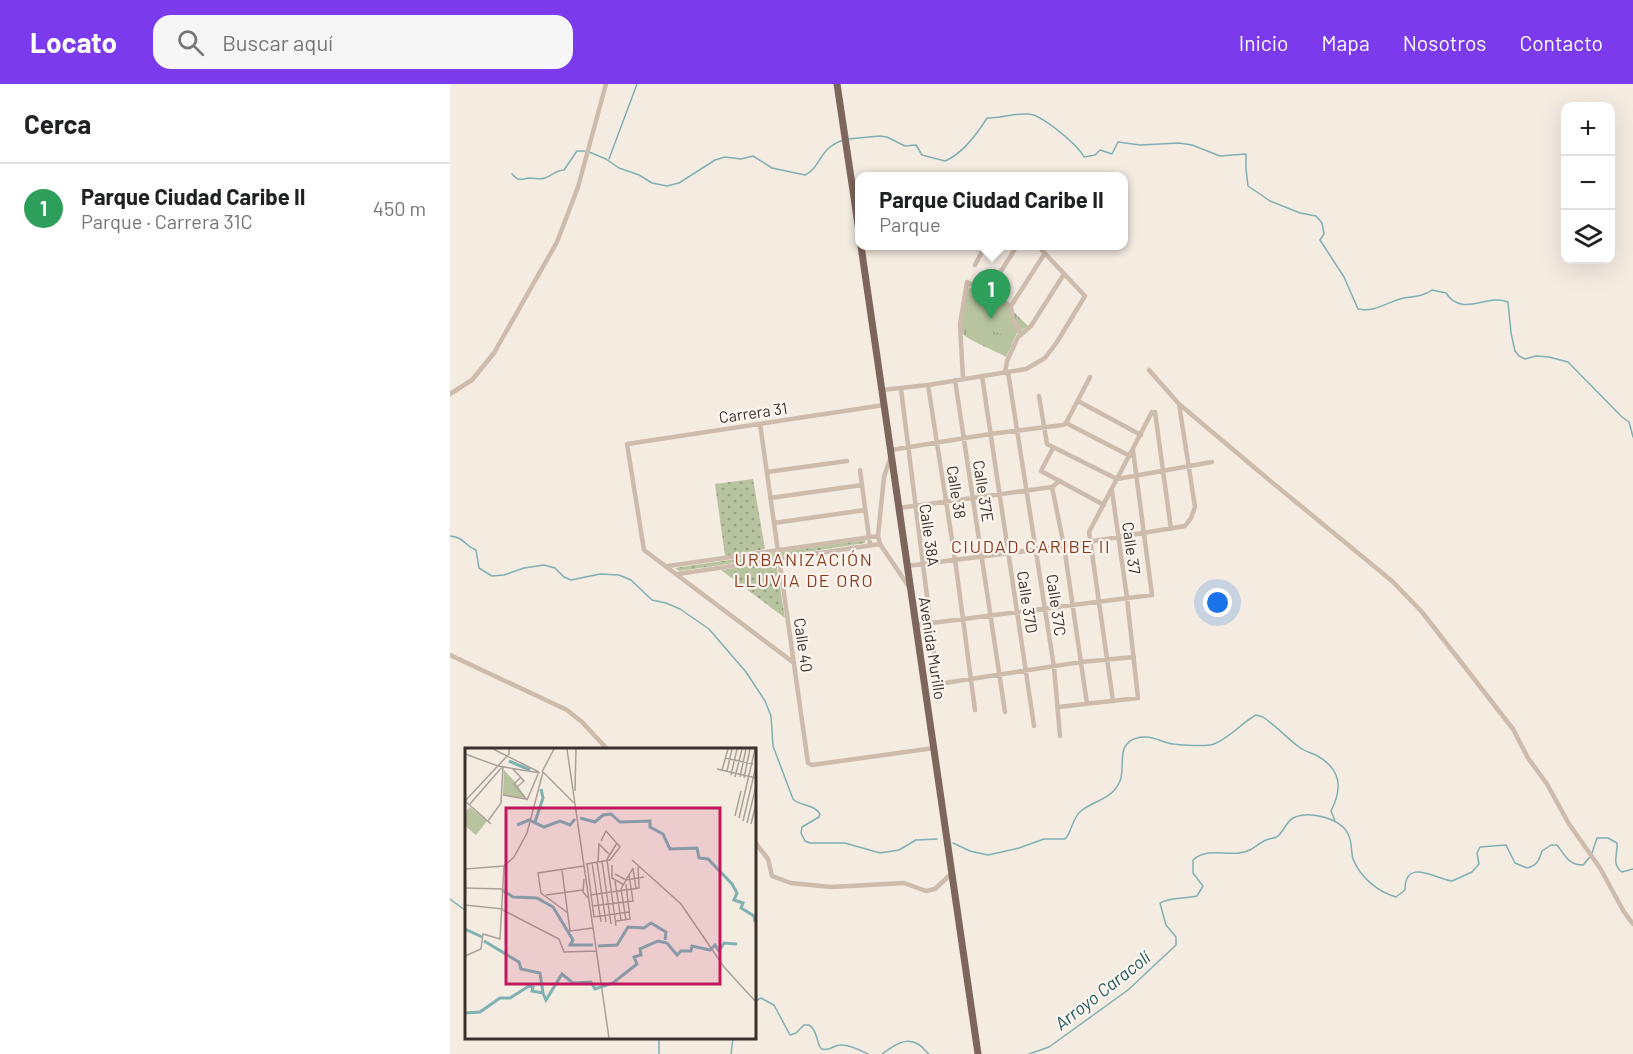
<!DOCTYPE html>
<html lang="es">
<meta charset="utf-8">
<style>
body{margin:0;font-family:Barlow,sans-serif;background:#f6f6f6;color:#202124}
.controls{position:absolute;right:18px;top:18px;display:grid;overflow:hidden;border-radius:12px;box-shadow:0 6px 24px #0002}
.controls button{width:54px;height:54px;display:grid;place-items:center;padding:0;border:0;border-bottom:2px solid #e0e0e0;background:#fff;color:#202124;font:30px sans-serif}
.you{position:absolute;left:768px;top:519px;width:21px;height:21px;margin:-15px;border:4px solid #fff;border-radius:50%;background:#1a73e8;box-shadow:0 0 0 9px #1a73e833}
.badge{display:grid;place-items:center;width:39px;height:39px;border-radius:50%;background:#7c3aed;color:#fff;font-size:20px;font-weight:700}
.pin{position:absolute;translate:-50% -50px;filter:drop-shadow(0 2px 3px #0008)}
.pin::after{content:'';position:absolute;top:32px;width:21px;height:18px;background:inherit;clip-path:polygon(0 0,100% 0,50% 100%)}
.popup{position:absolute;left:405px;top:88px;width:273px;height:78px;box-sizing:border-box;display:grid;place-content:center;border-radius:12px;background:#fff;filter:drop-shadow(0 2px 4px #0005);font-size:20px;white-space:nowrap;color:#757577}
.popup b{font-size:22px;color:#202124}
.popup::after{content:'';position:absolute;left:50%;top:100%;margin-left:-12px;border:12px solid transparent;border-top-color:#fff}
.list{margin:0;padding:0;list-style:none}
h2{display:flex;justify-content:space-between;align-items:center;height:78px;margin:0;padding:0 24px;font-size:26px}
h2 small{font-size:20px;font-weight:400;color:#757577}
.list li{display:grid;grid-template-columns:39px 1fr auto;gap:18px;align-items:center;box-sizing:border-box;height:90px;padding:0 24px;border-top:2px solid #e0e0e0}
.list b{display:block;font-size:22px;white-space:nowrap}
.list p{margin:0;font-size:20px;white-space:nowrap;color:#757577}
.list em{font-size:20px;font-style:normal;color:#757577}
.icon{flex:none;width:33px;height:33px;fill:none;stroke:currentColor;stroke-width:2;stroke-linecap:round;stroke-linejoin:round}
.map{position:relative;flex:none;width:1183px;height:970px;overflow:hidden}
header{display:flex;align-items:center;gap:36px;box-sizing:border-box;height:84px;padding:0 30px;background:#7c3aed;color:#fff}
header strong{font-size:28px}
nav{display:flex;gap:33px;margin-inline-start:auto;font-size:21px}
.search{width:420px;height:54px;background:#f6f6f6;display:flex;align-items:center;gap:15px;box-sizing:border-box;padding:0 21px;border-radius:18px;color:#757577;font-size:22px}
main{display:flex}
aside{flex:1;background:#fff}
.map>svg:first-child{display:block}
.grass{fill:url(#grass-dots)}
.park{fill:url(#park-tufts)}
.pitch{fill:#b8c4a0}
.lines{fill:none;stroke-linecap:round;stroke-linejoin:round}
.stream{stroke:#7fb0b2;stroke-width:1.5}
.minor{stroke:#cdbbac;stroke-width:4.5}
.primary{stroke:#7d675c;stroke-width:7}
.labels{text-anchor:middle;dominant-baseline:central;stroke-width:4.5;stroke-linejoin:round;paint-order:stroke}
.street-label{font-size:16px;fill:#3b302b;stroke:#fbf5ee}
.neighbourhood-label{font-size:18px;letter-spacing:1.5px;fill:#8c3b22;stroke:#fbf5ee}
.water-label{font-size:18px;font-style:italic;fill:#1f5a5e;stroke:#fbf5ee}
.inset-river{fill:none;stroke:#7fb0b2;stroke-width:3}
.inset-road{fill:none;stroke:#aaa098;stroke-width:1.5}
.view{fill:#c2185b;fill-opacity:0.15;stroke:#c2185b;stroke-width:3}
.inset-edge{fill:none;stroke:#3b302b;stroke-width:3}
</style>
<header>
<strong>Locato</strong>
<div class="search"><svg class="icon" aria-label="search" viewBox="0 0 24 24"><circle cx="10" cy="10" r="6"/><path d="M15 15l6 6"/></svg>Buscar aquí</div>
<nav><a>Inicio</a><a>Mapa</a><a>Nosotros</a><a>Contacto</a></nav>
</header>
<main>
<aside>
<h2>Cerca<small></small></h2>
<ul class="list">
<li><span class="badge" style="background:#2e9e5b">1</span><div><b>Parque Ciudad Caribe II</b><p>Parque · Carrera 31C</p></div><em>450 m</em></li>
</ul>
</aside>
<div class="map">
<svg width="1183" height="970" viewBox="0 0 1183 970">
<defs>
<pattern id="grass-dots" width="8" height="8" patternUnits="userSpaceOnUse" patternTransform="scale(1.5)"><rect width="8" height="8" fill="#b8c4a0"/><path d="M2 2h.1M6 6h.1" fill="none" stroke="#97a083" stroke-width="1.8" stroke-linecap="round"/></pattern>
<pattern id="park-tufts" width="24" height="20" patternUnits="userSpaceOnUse" patternTransform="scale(1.5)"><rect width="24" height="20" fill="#b8c4a0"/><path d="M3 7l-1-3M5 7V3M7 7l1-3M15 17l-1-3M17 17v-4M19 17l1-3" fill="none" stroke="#97a083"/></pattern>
</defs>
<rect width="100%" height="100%" fill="#f4ebe1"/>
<path class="grass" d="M303,395L315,465L275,472L265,400Z
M415,456V459L331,472V468Z
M326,469L327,473L229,487L225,484Z
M326,478L335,534L271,486Z"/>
<path class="park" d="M519,203L558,222L578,242L567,249L556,273C548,268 518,256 513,250C506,241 516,213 519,203Z"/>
<path class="pitch" d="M518,214L559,224L552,250L511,240Z"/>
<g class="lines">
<path class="stream" d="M398,55L430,52L437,53L455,62L466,61L472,71L495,77C512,70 527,50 537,34C551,34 565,29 579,30C592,31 628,61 634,73L645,71L650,66L662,70L668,58L690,61L729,59L742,61L770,72L796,70V85L798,102L820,117L850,129L866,132L872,139L874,150L870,156L894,193L908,225C926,229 938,217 954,214C965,212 972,213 982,206L996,209C1012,234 1038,209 1058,218L1061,249L1065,267L1069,272L1075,275L1086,272L1099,273L1118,278L1172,333L1179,338L1183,353
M139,68L156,75L169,84L189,91L202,99L217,102L229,99L265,76L275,73L291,75L303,72L322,84L355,91C370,85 369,63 394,56
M159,75L187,0
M62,90C69,98 71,95 80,94C85,94 90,96 95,94C103,91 106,86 114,86L127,67H135
M0,452C16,454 13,461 26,466L29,484L42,492L54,491L74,484L94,481L105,484L114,493L121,496L150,490L169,491L181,496L202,516L216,519L230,525L259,545L296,588L315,617L321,632L323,662L343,715C351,723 363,719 370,730L369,733L352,743L351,749L355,757L360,759H395L430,769L449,766L466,756L487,755
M503,759L520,767L538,771L569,764L594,755H615C622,748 622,734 631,727C644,716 662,716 670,697C676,682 665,660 687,654C699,650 711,658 723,660C731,661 756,663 764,660C780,654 791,639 806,631L813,633C826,642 837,654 849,663C854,667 861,669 866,671C891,685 893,703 881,727L885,737
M1142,769L1147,754H1158L1167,759C1168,770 1161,780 1172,788L1183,785
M0,815L16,827
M304,918L311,914L324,921L340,951L346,949L354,941H359C369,947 366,962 372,965C377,968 385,961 390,961C399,960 410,966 418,970
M209,954V970
M281,970L283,954
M432,970C442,963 455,952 468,960C472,962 475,967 479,970
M579,970L599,963L678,906L726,861V853L716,841L710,819C719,813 735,815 747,812L753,802L743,789V776C760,761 781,775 800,766C805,763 810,759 816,756C820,754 825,755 828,752C834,747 836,738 843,734C859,726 892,734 899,752C902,759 901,768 903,775C910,793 928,808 946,813L955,806C955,773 986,795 1002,797L1022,788L1029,780L1027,769L1030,763L1056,761L1065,779L1077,784C1088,781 1089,776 1092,767L1101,761H1107C1115,771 1118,781 1133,781L1140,773"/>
<path class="minor" d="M525,181L535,162
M537,209L567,162
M561,222L595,169
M699,286L729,320L818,395L942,497L972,528L1063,645L1078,674L1097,700L1119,740L1150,784L1174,828L1183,840
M558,288L604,583L610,652
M555,289L557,277L568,253L581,242L614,190
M532,292L584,642
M513,294L510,240L517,198L561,222L562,232L571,251
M505,296L555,628
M478,301L505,475L525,626
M451,305L488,600L631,578L684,573
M432,306L478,301L576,285L595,274L607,258L635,212L588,162
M0,310L22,296L44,269L107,158L128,103L156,0
M589,312L597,360L667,395L762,378
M628,317L691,351
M705,328L721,445
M616,339L680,372
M616,339L640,293
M310,340L358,679L362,681L484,664
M603,364L591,387L654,421
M441,366L540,350L613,341L616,339
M440,375L434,393L428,452L430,460L459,503
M410,386L420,461
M317,388L397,377
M602,403L614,462L637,620
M320,414L412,401
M449,424L602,403L610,397
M324,439L415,426
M218,482L428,452
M457,482L614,462L735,442L741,434L745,423L729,320
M228,490L430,460
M466,541L702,511L683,366
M0,571L117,626L132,638L158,666
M344,579L194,466L177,360L434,321
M663,617L639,448L702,328
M608,623L688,614L677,514L662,407
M304,757L318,775L322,792L341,799L381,803L454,799L476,807L485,805L501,790"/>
<path class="primary" d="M387,0L409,147
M411,162L528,970"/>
</g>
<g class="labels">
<g class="street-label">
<text transform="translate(303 328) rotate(-8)">Carrera 31</text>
<text transform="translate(534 407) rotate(81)">Calle 37E</text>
<text transform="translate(507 408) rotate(81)">Calle 38</text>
<text transform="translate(480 451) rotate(82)">Calle 38A</text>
<text transform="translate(682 464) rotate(82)">Calle 37</text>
<text transform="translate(578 518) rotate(81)">Calle 37D</text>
<text transform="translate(607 521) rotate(82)">Calle 37C</text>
<text transform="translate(354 561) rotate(82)">Calle 40</text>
<text transform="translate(483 564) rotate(81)">Avenida Murillo</text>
</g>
<g class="neighbourhood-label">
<text x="581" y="462">CIUDAD CARIBE II</text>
<text x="354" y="475">URBANIZACIÓN<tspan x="354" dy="21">LLUVIA DE ORO</tspan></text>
</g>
<g class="water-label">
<text transform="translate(652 906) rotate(-38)">Arroyo Caracolí</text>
</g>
</g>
<g transform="translate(15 664)">
<rect width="291" height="291" fill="#f4ebe1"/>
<path d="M39,22L50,34L61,50L38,47ZM5,59L22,73L11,87L0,78V64Z" fill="#b8c4a0"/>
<path class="inset-river" d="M44,13L65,22M115,70L130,74L138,67L146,66L155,74L185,73V79L198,86L205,101L232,100L234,110L243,111L267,136L272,145L269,152L278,155L276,160L289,168L290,174M70,74L78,50L76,41M52,77L64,72L79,79L95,73L105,77L110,71M37,142L48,149L72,150L88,159L108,192L105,197H128M0,181L17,189M19,193L54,214L56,221L75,225L78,245M133,198L152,197L163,179L179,180L186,175L201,184L200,192M0,265L15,264L35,250H45L64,238L68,239L67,243L78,245L81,252L97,226L108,235L126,234L130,241L148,235L172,216L169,209L176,207L175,201L193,193L202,195L212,207L216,203H226L227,198L245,202L250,197L254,203L259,195L272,196"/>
<path class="inset-road" d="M28,1L74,24M102,1L144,290M0,6L33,18L75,25M260,10L288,16M47,20L59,33L52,39M252,21L291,30M257,22L263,1M262,23L267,1M77,24L89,1M78,24L109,55M266,27L272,1M56,29L49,36L62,52M270,29L277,1M275,29L281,1M279,30L285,1M110,43L111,1M38,47L61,51M62,52L73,26M0,53L44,6V1M0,53L26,76M4,57L38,18M270,68L276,43M274,70L290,1M23,73L36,55L38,18M278,73L291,18M282,75L291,38M286,76L291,56M142,112L151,178M167,112L216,156L259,219L291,254M137,113L146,176M141,113L152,95M132,114L141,174M133,114L134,96L144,106M122,115L129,169L164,164M127,115L136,174M121,116L145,112L155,99L141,83L136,93M147,117V130L159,137M168,120L171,141M0,121L39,118M97,122L105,183L128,180M150,126L161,132L179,129M119,131L118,144L123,150M150,133L156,172M0,140L37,141M81,147L118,142M125,147L174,140L173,119M0,157L38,161M127,158L168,153L164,127M38,162L94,191L99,204L131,203M103,165L76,145L73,125L119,118M161,172L156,141L168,120M151,173L165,171L161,136M0,208L16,201L18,186L35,191L39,118L49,109L62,85L78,24"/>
<path class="view" d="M41,60H255V236H41Z"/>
<rect width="291" height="291" class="inset-edge"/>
</g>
</svg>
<div class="controls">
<button>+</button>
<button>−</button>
<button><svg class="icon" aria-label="layers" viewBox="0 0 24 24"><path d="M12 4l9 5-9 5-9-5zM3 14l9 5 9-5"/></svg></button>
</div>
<div class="you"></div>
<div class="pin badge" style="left:541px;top:235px;background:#2e9e5b">1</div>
<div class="popup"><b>Parque Ciudad Caribe II</b>Parque</div>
</div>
</main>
